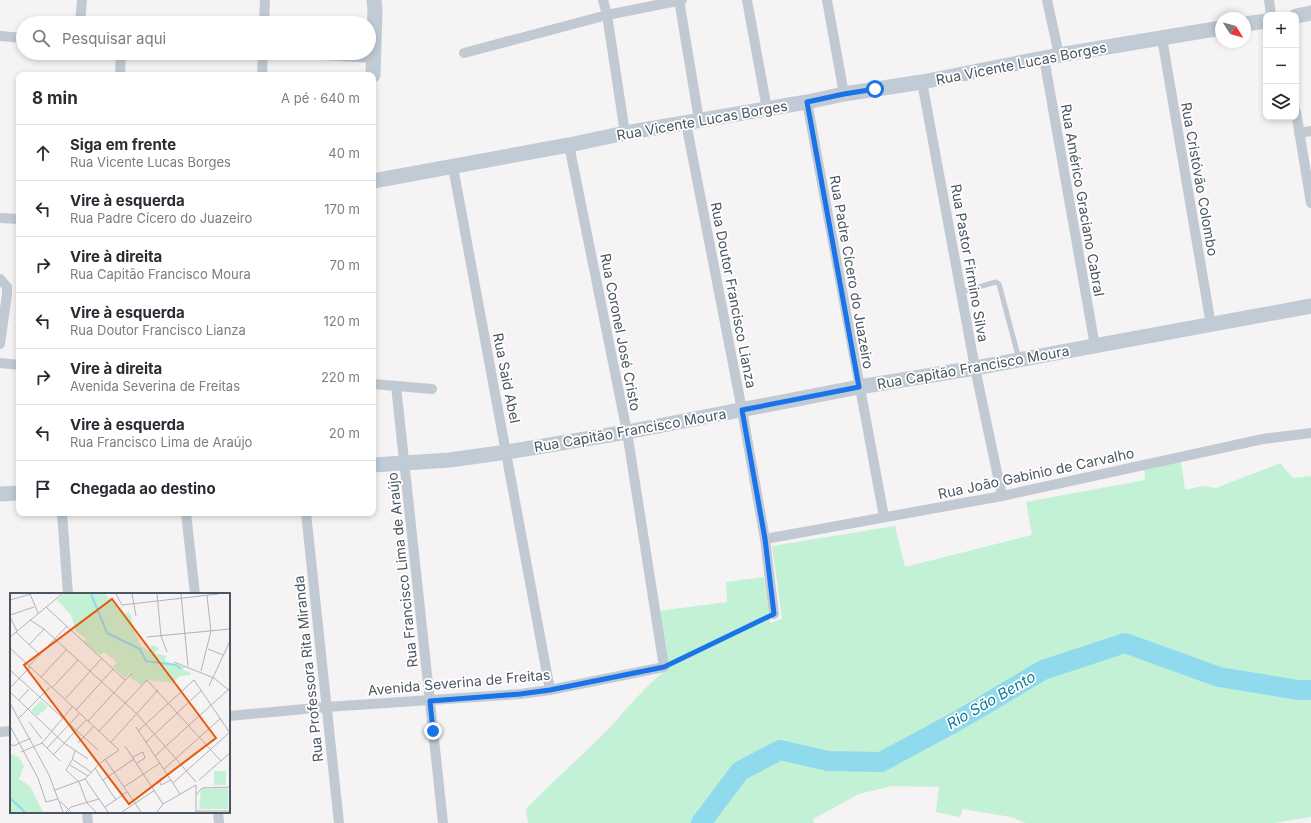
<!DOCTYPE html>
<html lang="pt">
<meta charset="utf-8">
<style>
body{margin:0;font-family:Inter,sans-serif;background:#f7f7f7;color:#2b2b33}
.controls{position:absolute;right:12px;top:12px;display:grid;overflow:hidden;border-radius:8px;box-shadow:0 2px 6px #0003}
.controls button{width:36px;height:36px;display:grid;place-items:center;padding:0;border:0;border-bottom:1px solid #e1e1e2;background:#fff;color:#2b2b33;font:20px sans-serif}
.compass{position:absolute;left:1215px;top:12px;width:36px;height:36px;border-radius:50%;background:#fff;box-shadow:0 2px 6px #0003;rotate:127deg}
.stop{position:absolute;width:12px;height:12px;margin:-9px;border:3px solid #1a73e8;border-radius:50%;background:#fff}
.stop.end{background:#1a73e8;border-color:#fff;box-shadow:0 1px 4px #0008}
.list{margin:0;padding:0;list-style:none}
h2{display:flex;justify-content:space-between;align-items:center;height:52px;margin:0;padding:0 16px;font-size:17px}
h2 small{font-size:13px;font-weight:400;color:#7c7c81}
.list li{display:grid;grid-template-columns:26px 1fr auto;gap:12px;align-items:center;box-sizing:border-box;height:56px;padding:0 16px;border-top:1px solid #e1e1e2}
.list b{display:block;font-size:15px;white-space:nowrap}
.list p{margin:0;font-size:13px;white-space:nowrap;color:#7c7c81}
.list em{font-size:13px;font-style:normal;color:#7c7c81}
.icon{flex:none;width:22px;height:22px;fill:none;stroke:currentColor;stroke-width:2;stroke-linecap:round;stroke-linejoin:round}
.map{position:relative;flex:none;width:1311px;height:823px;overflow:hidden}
.search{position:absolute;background:#fff;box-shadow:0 2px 6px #0003;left:16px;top:16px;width:360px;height:44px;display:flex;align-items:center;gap:10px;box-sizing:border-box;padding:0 14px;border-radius:22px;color:#7c7c81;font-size:15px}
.panel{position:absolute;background:#fff;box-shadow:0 2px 6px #0003;left:16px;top:72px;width:360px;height:444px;border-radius:8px}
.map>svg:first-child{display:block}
.green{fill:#c3f1d5}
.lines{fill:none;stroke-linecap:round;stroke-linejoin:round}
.river{stroke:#90daee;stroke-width:20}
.path{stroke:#7ad0a6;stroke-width:2;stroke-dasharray:3 2;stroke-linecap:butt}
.lane{stroke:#c1cad2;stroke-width:5}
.street{stroke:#c1cad2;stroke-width:10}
.secondary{stroke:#c1cbd6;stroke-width:15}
.route{stroke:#1a73e8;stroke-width:5}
.labels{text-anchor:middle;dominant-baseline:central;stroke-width:3.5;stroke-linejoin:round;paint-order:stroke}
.street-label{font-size:14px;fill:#4a5661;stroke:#fff}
.water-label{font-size:15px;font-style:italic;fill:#0c7c9b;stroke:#fff}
.inset-river{fill:none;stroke:#90daee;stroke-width:2}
.inset-road{fill:none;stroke:#b1b4b9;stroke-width:1}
.view{fill:#e8590c;fill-opacity:0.15;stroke:#e8590c;stroke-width:2}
.inset-edge{fill:none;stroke:#4a5661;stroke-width:2}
</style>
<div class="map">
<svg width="1311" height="823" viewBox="0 0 1311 823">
<rect width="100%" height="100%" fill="#f5f3f3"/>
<path class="green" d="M1181,461L1185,490L1202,486L1216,488L1280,463L1293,478L1311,476V817L1275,823H1026L1011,817L963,809L960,817L936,812L939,787L892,786L859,794L813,819L814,823H528L526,809C553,781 583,755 610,727C629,707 644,687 666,670L658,611L727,602L726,582L764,577L770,623L782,619L772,546L895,526L905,567L1032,535L1026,502L1145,480L1144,468Z"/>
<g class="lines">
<path class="river" d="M701,823L740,771L780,750L828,761L881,762L959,720L1043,670L1125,643L1219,677L1298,690H1311"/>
<path class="path" d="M674,662L766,618"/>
<path class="lane" d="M961,292L996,282L999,284L1019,359"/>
<path class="street" d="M603,0L607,15L625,133
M679,0L699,120
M747,0L767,109
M827,0L844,94
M1047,0L1059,55
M1269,0L1271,15
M80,23L82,0
M264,23L265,0
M0,36L23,38
M1162,38L1211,325
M289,53L374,58
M464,53L607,15L682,0
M1044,58L1095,346
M120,75L121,53
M262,75L263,53
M922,82L975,368L1002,496
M807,102L884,517
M1296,112L1311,203
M686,123L742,410L765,539L774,614
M1299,133L1311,131
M453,167L550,690
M0,218L19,219
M0,279L7,287V294L0,344
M0,363L19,365
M373,384L432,389
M396,386L443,823
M62,513L68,594
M186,513L195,594
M306,513L339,823
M765,539L1002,496L1263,439L1311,433
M229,716L326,707L520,694L550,690L664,667L627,432L569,145
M0,732L11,731
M87,812L88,823
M218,812L219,823"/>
<path class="secondary" d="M1296,16L1311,13
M1245,24L1266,21
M373,75L375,9L374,0
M373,181L569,145L625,133L807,102L844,94L922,82L1059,55L1221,28
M373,465L450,460L507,452L627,432L859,387L975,368L1311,306
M0,494L19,493"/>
</g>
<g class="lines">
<path class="route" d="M433,731L430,701L520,694L550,690L664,667L774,614L765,539L742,410L859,387L807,102L844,94L875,89"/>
</g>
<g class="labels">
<g class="street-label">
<text transform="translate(1021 63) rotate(-11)">Rua Vicente Lucas Borges</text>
<text transform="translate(702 120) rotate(-10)">Rua Vicente Lucas Borges</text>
<text transform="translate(1200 179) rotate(80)">Rua Cristóvão Colombo</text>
<text transform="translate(1083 200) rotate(80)">Rua Américo Graciano Cabral</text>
<text transform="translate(970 263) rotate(80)">Rua Pastor Firmino Silva</text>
<text transform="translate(852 272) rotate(80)">Rua Padre Cícero do Juazeiro</text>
<text transform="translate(734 295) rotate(79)">Rua Doutor Francisco Lianza</text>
<text transform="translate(621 332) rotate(79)">Rua Coronel José Cristo</text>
<text transform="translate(973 367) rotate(-10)">Rua Capitão Francisco Moura</text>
<text transform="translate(507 378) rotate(79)">Rua Said Abel</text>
<text transform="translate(630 430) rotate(-10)">Rua Capitão Francisco Moura</text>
<text transform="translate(1036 473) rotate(-12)">Rua João Gabínio de Carvalho</text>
<text transform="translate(402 570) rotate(-96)">Rua Francisco Lima de Araújo</text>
<text transform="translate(308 669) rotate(-96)">Rua Professora Rita Miranda</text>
<text transform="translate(459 682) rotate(-5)">Avenida Severina de Freitas</text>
</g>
<g class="water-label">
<text transform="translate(991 700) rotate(-30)">Rio São Bento</text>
</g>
</g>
<g transform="translate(10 593)">
<rect width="220" height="220" fill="#f5f3f3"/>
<path d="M54,1H95L108,15L111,14L114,21L119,19V22L121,21L123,34L131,53L141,59V52L147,54L149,56L144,60L156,63L155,68L175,74L173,77L180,79L181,82L170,83L163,90L137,87L131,92L119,84L122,78L115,85L103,74L107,69L94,59L90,62L77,52L74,49L76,46L66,38L61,22L47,7ZM31,108L38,114L27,123L21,117ZM0,161L9,164L14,173L9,186L20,193L33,219H0ZM204,178H216V192H204ZM218,195V216H189L191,196Z" fill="#c3f1d5"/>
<path class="inset-river" d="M81,1L97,40L130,56L136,68L166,72L171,76M0,205L15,219"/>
<path class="inset-road" d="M20,1L28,20M106,1L112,12L208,1M122,1L126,23M147,1L151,43L157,59M171,1L178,73M0,7L21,1M36,14L115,87M0,22L24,14M0,24L7,38M20,27L34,36L127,121L186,189M6,39L30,62M0,44L52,1M137,44L220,36M19,52L34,36M0,55L109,157L90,170L75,186L98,219M198,56L213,62M164,69L204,85L220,98M19,73L57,33M0,77L88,157M191,78L201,38L197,3M31,84L57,56M199,93L220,48M0,95L20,74M42,95L68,67M0,99L54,150L78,166M55,106L92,65M9,107L19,96M0,110L39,182L53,219M66,117L103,76M9,125L40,94M78,128L122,80M19,129L32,146M0,133L28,185L36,209L48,206M126,134L170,201M89,138L137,87L211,168M128,138L184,87L220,140M101,149L148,97M136,149L192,97M0,150L3,153L21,145M32,150L62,114M32,150L50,168M68,150L83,134M115,153L153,211M37,155L69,121M65,158L62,166L81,179M11,159L32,150M44,161L76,127M145,163L220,95M123,164L133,159L135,165L127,170M95,166L131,219M62,167L56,177L69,189L77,210L86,219M60,172L78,183M85,175L106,207M154,176L211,125M158,182L149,187L151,192L161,187M93,187L124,166M189,187L220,160M163,190L220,139M186,192V219M114,194L150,170M45,197L75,186M186,202L192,195L220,194M50,208L61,219M95,214L117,199M186,218H220M56,219L61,214L89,206M112,219L145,197M147,219L153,211L186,192"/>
<path class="view" d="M102,6L206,145L119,211L14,72Z"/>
<rect width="220" height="220" class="inset-edge"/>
</g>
</svg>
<div class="controls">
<button>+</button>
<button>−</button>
<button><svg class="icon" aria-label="layers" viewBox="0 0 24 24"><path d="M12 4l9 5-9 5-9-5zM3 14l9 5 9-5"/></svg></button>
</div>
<svg class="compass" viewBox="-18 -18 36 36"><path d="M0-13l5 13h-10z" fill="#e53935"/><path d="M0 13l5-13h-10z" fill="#7c7c81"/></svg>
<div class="stop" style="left:875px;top:89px"></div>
<div class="stop end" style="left:433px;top:731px"></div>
<div class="search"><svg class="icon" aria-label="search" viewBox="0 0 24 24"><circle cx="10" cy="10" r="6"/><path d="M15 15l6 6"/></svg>Pesquisar aqui</div>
<section class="panel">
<h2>8 min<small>A pé · 640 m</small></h2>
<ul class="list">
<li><svg class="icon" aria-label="ahead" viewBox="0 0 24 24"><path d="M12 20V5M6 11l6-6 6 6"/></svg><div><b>Siga em frente</b><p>Rua Vicente Lucas Borges</p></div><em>40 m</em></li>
<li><svg class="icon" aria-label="left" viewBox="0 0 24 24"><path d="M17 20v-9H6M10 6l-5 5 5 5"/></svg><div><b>Vire à esquerda</b><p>Rua Padre Cícero do Juazeiro</p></div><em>170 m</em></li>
<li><svg class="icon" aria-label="right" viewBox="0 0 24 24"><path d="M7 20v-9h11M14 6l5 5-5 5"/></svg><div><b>Vire à direita</b><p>Rua Capitão Francisco Moura</p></div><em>70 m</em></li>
<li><svg class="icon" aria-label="left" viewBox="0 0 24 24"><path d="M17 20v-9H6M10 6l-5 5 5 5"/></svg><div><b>Vire à esquerda</b><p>Rua Doutor Francisco Lianza</p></div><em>120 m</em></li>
<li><svg class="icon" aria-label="right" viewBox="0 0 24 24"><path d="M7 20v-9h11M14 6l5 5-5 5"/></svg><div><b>Vire à direita</b><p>Avenida Severina de Freitas</p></div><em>220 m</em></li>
<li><svg class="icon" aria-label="left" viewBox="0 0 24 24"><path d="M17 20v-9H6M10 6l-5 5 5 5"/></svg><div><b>Vire à esquerda</b><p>Rua Francisco Lima de Araújo</p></div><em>20 m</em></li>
<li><svg class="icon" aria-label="arrive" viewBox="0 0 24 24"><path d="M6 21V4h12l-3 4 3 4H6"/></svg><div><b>Chegada ao destino</b></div></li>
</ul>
</section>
</div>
